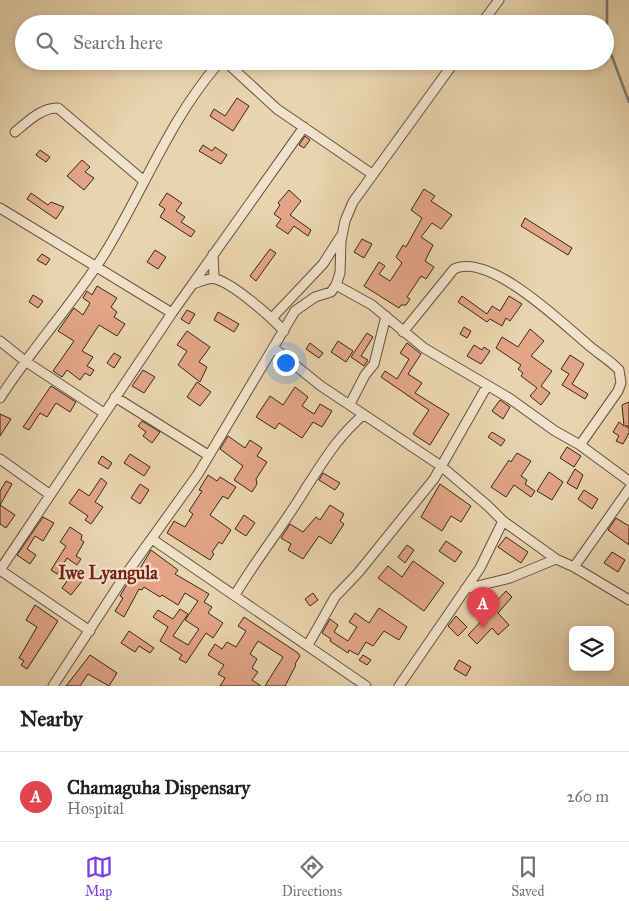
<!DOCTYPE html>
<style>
body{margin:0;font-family:"IM FELL Great Primer",serif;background:#f6f6f6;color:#202124}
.controls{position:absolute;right:15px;bottom:15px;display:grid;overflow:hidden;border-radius:8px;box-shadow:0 2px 8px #0003}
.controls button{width:45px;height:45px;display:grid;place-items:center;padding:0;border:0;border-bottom:1px solid #e0e0e0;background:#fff;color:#202124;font:25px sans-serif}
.you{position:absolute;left:285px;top:362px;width:18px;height:18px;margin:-12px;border:4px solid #fff;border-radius:50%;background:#1a73e8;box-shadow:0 0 0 8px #1a73e833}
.badge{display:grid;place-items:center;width:32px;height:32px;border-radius:50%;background:#7c3aed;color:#fff;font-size:16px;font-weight:700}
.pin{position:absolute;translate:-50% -41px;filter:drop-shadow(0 1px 2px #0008)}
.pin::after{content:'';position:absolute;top:26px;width:18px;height:15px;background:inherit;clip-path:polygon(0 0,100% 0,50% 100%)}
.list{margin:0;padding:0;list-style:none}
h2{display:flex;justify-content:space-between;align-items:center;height:65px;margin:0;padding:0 20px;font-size:21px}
h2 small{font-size:16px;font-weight:400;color:#757577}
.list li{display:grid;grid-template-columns:32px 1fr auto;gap:15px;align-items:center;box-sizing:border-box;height:90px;padding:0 20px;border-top:1px solid #e0e0e0}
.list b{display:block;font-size:19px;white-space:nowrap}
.list p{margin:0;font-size:16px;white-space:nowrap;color:#757577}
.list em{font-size:16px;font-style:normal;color:#757577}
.icon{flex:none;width:28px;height:28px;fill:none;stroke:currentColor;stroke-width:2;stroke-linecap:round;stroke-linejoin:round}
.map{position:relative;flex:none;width:629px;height:686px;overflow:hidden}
.search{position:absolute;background:#fff;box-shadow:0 2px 8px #0003;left:15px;right:15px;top:15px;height:55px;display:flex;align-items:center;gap:12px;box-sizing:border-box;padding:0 18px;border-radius:28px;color:#757577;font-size:19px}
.sheet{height:155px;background:#fff}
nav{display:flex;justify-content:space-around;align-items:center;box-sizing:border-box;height:70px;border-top:1px solid #e0e0e0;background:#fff;font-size:14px;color:#757577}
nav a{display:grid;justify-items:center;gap:2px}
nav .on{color:#7c3aed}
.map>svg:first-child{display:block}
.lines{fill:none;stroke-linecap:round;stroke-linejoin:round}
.stream{stroke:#757c77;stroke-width:2.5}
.building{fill:#e2a587;stroke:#382717}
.minor-casing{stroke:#64523d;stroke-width:11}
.minor{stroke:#f1e3cb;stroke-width:9}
.labels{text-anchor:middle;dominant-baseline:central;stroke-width:4.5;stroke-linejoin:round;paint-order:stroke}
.quarter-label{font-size:18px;font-weight:bold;fill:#7a1f14;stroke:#f1e3cb}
</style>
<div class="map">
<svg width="629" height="686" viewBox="0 0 629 686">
<rect width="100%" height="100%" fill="#e9d4af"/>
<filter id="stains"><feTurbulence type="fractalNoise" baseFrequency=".004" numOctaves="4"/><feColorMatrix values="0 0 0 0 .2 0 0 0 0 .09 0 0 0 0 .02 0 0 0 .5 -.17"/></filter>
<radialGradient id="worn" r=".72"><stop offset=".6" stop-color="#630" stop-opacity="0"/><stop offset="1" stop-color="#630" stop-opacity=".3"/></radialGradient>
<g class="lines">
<path class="stream" d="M607,0V43L629,102"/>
</g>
<path class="building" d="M237,98L249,106L233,131L210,116L214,109L225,116Z
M305,136L310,140L304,148L299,145Z
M203,145L212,151L215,147L227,155L221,164L199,151Z
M40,150L50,157L46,162L36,155Z
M82,160L90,167L85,172L94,178L84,190L67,176Z
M424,189L435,196L431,201L452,215L441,229L432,223L421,237L433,245L425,261L434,267L426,279L421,276L407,297L410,299L406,305H401L399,308L364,286L379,262L385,266L379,274L390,281L402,263L396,257L403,245L406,247L422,218L411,210Z
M289,190L301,201L290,215L311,230L308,236L294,226L288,234L276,226L281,219L274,214L280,205L278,203Z
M31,193L48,205L51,202L64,207L56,219L27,199Z
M167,193L182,203L176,211L185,217L181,222L195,231L191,237L160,217L165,209L159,205Z
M525,218L572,248L568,255L521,226Z
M362,239L372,244L364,258L354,252Z
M270,249L276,253L256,281L250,276Z
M155,250L166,257L158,269L147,262Z
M42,254L50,259L46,265L37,260Z
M97,286L117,298L111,307L117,312L114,317L125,324L117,336L99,325L82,351L93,357L87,366L94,370L90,376L85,373L80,380L67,370L62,377L53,371L74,341L58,331L74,308L83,315L90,303L83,298L87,291L92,295Z
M33,295L43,301L38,308L29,302Z
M462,296L487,314L492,306L500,311L509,296L522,304L510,321L506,318L502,326L490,319L487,322L458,302Z
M187,310L195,314L189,324L181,319Z
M218,312L239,324L234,332L214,320Z
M464,327L471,331L467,338L460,334Z
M530,329L544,341L531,356L552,371L541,386L550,393L541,405L530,396L537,388L521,376L523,373L518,369L521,365L496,348L502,337L518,347Z
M187,331L210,347L199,362L207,367L200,382L178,365L187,351L177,345Z
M367,333L373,337L361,356L368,360L364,366L351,357Z
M338,341L353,351L346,362L331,352Z
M310,343L323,353L319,358L306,349Z
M407,343L421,354L408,374L422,383L415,393L449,414L430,445L413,434L429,410L381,377L385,371L397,379L409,359L400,353Z
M474,345L482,350L484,347L490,351L481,364L467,356Z
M114,353L121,357L114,368L107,363Z
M570,355L584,364L572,384L588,394L585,399L562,385L569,374L561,369Z
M143,370L155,377L144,393L132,386Z
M197,382L211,392L200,406L187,397Z
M51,386L76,402L70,412L56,403L47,417L40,413L29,430L23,427Z
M295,387L308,397L302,406L314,414L320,404L332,411L322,427L313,422L302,438L279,423L275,429L256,417L270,396L283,405Z
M500,400L510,407L503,419L492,411Z
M629,402V426H625L629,428V433L623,444L616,441L619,436L613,432L619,422L624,426L622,405Z
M0,414L11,419L0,436Z
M142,421L160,432L152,443L143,436L146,432L138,426Z
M492,432L505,440L501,446L488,437Z
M228,436L245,448L250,440L262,448L257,456L267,462L256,479L257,484L252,492L234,480L243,466L220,449Z
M567,447L581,456L574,467L560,458Z
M517,453L531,461L521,476L527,480L525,484L535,491L531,497L514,485L506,497L491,487L509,460L511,462Z
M130,454L150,467L144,476L124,463Z
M102,456L112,463L108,469L98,463Z
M575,469L583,475L577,489L567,483Z
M549,472L563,482L552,500L537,491Z
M323,473L340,483L335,490L319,480Z
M208,475L217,481L220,477L236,487L228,499L223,496L210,515L231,530L222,544L219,542L212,552L214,554L210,560L167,533L174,521L185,527L193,514L189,511L202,491L199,490Z
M101,478L107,483L95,502L103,507L91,524L85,520L88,516L69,503L79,489L89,496Z
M6,481L12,484L0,505V491Z
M140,484L149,490L140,504L131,498Z
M440,484L471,506L461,522L451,516L442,531L421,517Z
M584,490L598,499L592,509L578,499Z
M0,505L15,515L6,528L0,524Z
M330,505L344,514L340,521L344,524L331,544L319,536L303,559L288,550L291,544L281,538L290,524L303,532L316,517L320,520Z
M244,515L255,523L246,536L235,529Z
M43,517L54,523L43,541L35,536L27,549L36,555L30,564L17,555Z
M616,518L629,526V545L608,530Z
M70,527L82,535L81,540L84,542L76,556L81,559L77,565L67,558L57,574L51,570L66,546L60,542Z
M506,537L528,552L521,563L498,547Z
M446,541L462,552L455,562L439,551Z
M407,545L414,550L405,563L398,557Z
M151,550L178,570L175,574L209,594L204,602L212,607L208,613L223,623L213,638L206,633L186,663L179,659L182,655L160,641L168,627L153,617L158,610L173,619L180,609L188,614L173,636L188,645L199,629L185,620L198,601L185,593L178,605L162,595L160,597L144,587L142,590L139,589L124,617L115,611L123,598L120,596L127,584L130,585Z
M612,552L625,560L618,572L604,563Z
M413,561L444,583L424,611L378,578L388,566L402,577Z
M72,574L82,581L71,595L62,588Z
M506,591L512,597L498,613L509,625L498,635L492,628L477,644L468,635L494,608L492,606Z
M313,593L318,600L310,606L305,599Z
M35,605L58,621L27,669L21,665L24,661L19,658L37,627L26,620Z
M379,608L407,627L399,640L384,631L373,646L366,642L358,655L349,650L348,653L330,641L331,639L322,633L330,619L338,625L334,632L348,641L357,627L349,622L355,613L369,623Z
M456,616L467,627L458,636L448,626Z
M244,617L298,653L300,656L295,664L296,665L285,686H265L283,657L258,641L250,654L257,659L252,668L258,672L252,680L261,686H220L225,678L218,674L224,665L208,655L215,644L222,649L227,642L236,647L246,631L238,626Z
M129,631L154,648L150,653L139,646L135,652L121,643Z
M90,655L117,673L109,686L88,674L80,686H66Z
M363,655L371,660L367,665L359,660Z
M459,660L471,667L466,676L454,669Z"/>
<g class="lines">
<g class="minor-casing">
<path id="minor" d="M481,24L499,0
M15,132C26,123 42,107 58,108L144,181
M0,208L172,313
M213,254L214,278
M193,284C200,282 209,277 216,279C235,285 270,316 284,331
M336,285L372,305L424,348L509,398L555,431L580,445L629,481
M272,318L323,264L341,236
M403,332L454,269C489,252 561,322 586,343C597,353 610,360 619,370L621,383L618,391L580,445
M0,341L25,361L104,413
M275,349L321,386L441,466L488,506L503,521L556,559L574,567L629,600
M115,397L208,455
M0,398C32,348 73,304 105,253C143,191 170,119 218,64L227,63L277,109L372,174
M350,404L365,375L374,364L386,316
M0,459L49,494
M152,539L366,686
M574,567L629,489
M0,570L172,313L304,127
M0,570L90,631
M465,589L510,578L556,559
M235,595C257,558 284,525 306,488C325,459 336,439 363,415
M308,645L335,597L358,573L434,479L487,386
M53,686L124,577L198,474L295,311L315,297L331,292L336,285L340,273L341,241L345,221L353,202L455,61
M399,686L480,568L503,521"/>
</g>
<use href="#minor" class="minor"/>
</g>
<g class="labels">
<g class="quarter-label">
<text x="108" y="573">Iwe Lyangula</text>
</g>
</g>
<rect width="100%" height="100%" filter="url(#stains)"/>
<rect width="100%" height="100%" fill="url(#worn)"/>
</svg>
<div class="controls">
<button><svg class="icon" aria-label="layers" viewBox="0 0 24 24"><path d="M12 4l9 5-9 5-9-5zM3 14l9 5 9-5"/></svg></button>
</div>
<div class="you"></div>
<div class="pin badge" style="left:483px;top:628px;background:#e0444e">A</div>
<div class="search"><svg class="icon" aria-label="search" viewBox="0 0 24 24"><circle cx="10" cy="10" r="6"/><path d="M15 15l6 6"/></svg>Search here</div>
</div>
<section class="sheet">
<h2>Nearby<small></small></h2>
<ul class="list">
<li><span class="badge" style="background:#e0444e">A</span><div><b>Chamaguha Dispensary</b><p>Hospital</p></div><em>260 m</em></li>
</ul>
</section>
<nav>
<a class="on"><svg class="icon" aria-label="map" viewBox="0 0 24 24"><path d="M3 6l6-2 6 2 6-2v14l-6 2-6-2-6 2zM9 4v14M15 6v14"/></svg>Map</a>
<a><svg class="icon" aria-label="directions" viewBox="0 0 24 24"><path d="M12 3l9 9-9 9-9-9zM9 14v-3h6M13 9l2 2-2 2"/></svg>Directions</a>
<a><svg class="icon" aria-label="saved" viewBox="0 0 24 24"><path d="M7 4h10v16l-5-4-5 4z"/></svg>Saved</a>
</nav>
